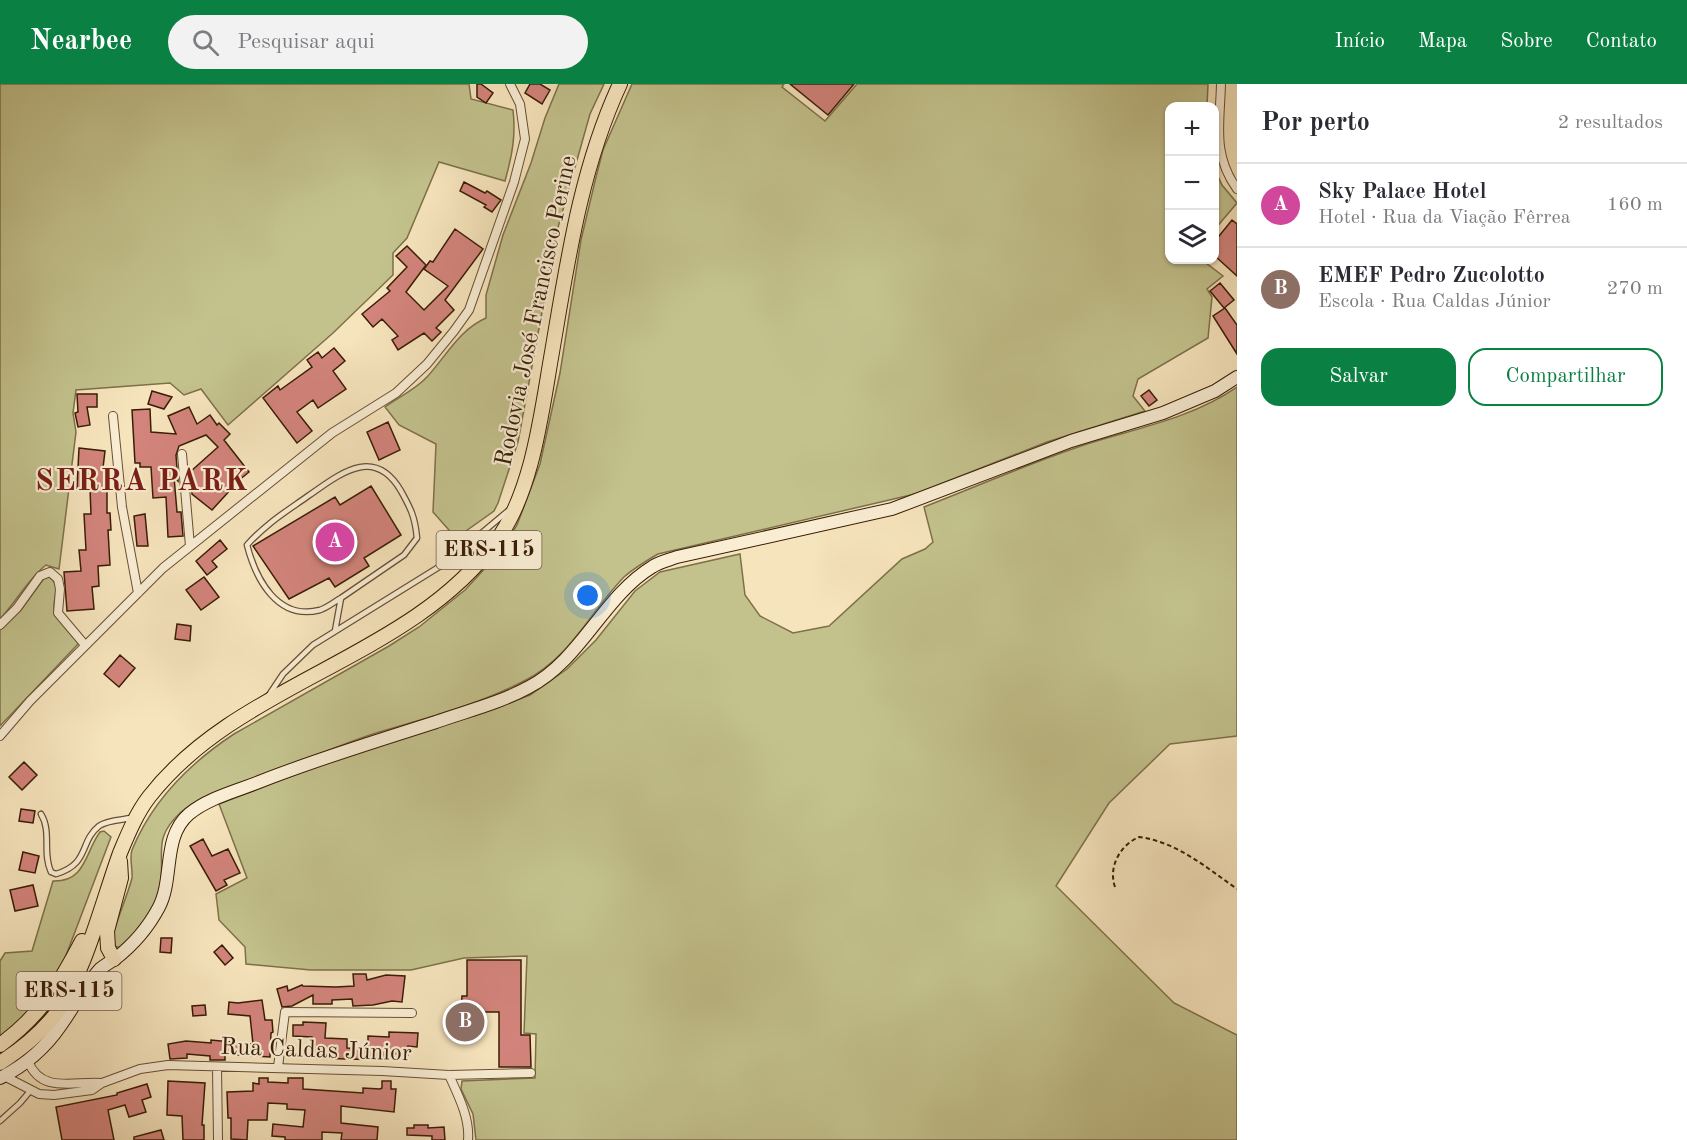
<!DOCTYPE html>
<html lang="pt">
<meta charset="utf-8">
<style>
body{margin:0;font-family:"Old Standard TT",serif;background:#f2f2f3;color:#2b2b33}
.controls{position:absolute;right:18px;top:18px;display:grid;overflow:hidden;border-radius:12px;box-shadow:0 2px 4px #0004}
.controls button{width:54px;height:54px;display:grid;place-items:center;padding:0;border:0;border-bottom:2px solid #e1e1e2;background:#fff;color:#2b2b33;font:30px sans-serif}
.you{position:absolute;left:588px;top:512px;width:21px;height:21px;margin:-15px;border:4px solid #fff;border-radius:50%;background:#1a73e8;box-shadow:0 0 0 9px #1a73e833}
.badge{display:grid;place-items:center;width:39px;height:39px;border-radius:50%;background:#0b8043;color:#fff;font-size:20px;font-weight:700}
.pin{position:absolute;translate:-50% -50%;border:3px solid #fff;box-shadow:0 2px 6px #0006}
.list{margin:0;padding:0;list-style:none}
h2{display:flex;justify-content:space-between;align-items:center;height:78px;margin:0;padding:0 24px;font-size:26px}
h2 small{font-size:20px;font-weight:400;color:#7c7c81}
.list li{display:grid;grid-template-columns:39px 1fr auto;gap:18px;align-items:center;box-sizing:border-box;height:84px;padding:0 24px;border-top:2px solid #e1e1e2}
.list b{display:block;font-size:22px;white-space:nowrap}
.list p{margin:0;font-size:20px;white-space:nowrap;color:#7c7c81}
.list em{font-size:20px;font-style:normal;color:#7c7c81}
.actions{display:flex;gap:12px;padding:18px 24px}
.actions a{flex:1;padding:14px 0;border:2px solid #0b8043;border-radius:18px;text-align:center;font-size:21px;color:#0b8043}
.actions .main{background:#0b8043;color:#fff}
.icon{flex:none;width:33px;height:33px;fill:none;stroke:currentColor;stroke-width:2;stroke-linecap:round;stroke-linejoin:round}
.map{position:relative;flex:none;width:1237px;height:1056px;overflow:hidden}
header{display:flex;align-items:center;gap:36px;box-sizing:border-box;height:84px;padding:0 30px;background:#0b8043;color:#fff}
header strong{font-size:28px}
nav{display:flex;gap:33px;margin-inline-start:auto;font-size:21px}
.search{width:420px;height:54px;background:#f2f2f3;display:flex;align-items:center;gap:15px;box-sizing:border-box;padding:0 21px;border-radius:33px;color:#7c7c81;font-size:22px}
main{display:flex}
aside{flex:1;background:#fff}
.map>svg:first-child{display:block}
.green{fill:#c3c28d;stroke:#7e7049;stroke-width:1.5}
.building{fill:#d3847c;stroke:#391d05;stroke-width:1.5}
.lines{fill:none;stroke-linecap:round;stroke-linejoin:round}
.service-casing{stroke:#684f33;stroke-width:7}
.minor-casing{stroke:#684f33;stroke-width:10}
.secondary-casing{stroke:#391d05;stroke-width:14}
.primary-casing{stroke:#391d05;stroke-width:16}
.path{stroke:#391d05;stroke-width:2;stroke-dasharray:4.5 3;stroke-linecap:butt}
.service{stroke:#f9edd4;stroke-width:4.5}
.minor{stroke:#f9edd4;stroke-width:8}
.secondary{stroke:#f9edd4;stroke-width:12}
.primary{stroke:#f6e4bd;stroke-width:14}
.labels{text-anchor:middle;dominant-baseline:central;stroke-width:4.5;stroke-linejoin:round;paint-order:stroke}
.shield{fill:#f9edd4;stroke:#735b43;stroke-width:1.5}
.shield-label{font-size:22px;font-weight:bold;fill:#391d05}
.street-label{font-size:24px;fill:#391d05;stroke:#f9edd4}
.district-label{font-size:30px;font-weight:bold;letter-spacing:1.5px;fill:#7a1f14;stroke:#f9edd4}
</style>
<header>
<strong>Nearbee</strong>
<div class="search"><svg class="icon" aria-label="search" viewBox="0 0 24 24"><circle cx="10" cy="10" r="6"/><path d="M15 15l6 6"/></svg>Pesquisar aqui</div>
<nav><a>Início</a><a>Mapa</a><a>Sobre</a><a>Contato</a></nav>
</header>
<main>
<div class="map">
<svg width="1237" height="1056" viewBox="0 0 1237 1056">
<rect width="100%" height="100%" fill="#f6e4bd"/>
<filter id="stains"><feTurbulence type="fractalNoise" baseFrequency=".00333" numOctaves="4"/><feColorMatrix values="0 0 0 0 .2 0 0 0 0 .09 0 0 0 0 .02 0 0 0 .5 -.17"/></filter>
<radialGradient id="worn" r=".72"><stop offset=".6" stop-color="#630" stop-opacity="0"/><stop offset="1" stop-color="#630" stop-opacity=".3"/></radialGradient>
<path class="green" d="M0,0H469L471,15L513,26C516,52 512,72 505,97L439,78L407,154L393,169V191L333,249L228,341L201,305L184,311L170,299L76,306L73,329L76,348L59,485L46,481C28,495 16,518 0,535Z
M559,0H604L590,30L557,147L518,358L498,419L494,427L456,454L433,428L436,360L399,341L385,323C399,313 416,305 427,293C447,271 459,246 486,234V211L503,151L531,79L545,34Z
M632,0H784L782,3L825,37L857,0H1208L1207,22H1170V176H1202L1223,192L1207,205L1212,213L1208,254L1138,295L1133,312L1145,327L1047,358L915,410L658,470C646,477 634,484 624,493C590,528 570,574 524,597C476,622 422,635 370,651C332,664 294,680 256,695C233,703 199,712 181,728C151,756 166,769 160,802C155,827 140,846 122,863H117L113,860V851C118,832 127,813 132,794C133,785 129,775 132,766C152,717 190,679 234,650L389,562L419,543L465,506L502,466L517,441L540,380L560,289L581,156L596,93L603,66Z
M1215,86L1222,101L1237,119L1215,145Z
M1237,303V652L1170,660L1109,719L1056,802L1174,919L1237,951V1056H476L473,1030L461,1005L462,997L535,994L536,950L524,949L527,872L464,874L411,886H311L246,880L245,863L219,836L216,810L247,794L219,720L333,676L479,630L530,611L567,585L596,556L635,507L660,488L740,470L745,511L760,532L793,549L829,542L902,475L925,465L933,458L924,423C978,402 1032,378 1087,360C1138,344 1192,334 1237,303Z
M45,493H49C64,504 50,515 55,529C59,539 72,550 79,559L0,642V546L21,526Z
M104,747L111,753L54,903L0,957V877L5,869L32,867L53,797C86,798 85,768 100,748Z"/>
<path class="building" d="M477,0H481L493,9L486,19L477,13Z
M530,0H540L550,6L542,20L525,9Z
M790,0H854L828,31Z
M464,98L485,109L487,107L501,116L492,128L484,123L486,121L460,107Z
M1232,136L1237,140V192L1215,172V157Z
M455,145L483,165L445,216L454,226L436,244L441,248L432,257L424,249L398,266L392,256L398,252L382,235L373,243L362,230L390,207L387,204L407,183L396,172L407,162L426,181L406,208L424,226L448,202L424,185L430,177L433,178Z
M1220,199L1234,216L1224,224L1210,207Z
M1225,224L1237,241V270L1213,232Z
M334,264L345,277L333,287L346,305L318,324L313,316L297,328L312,347L297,359L263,314L278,302L280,306L312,283L307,276L318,268L322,274Z
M1149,306L1157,316L1149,322L1141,312Z
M152,307L172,313L164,325L148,320Z
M77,310H97V323H87L90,341L78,343L75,329L78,328Z
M189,323L197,340L210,331L217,341L219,339L230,350L224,356L249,388L232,402L233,403L212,426L192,410L190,388L218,363L206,351L179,362L176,371L178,397L174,393L177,428H181L183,452L168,453L166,413L153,414L151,383H140V379H135L132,326L150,325L151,348L176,350L168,332Z
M388,338L400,366L379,376L367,348Z
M79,364L105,367L103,384L107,385V429H110L111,446H108L110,481L98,482L99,502L92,503L94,525L67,527L64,488L81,487L79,466H86L84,430H91L90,405L77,404Z
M371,402L401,451L364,474L369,482L335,503L329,494L289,515L253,462L335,413L340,421Z
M145,430L148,462H137L134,432Z
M220,456L227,465L212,477L217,483L207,491L196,477Z
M204,493L219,513L201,526L186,506Z
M177,540L191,542L190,557L175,555Z
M120,571L135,584L119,603L104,590Z
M24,678L37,691L22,706L9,693Z
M21,725L35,727L33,739L19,737Z
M203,755L212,772L228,765L240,789L224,796L227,801L216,807L190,762Z
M23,768L39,772L35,789L19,786Z
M33,801L38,822L15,827L10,806Z
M161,854H172L171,869L160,868Z
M222,861L233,874L225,881L214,868Z
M467,876H521V951H530L531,983H499V928H461L462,912H467Z
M353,890H366L367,896L386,891L405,892L402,918L392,917L373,921L353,922L352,915L332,916V920H313V911L292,922L282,923L277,905L287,902L288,907L302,901L303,902L336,903L354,902Z
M262,916L265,936H272L273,948L271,949L270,973L225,970V976H210V972L187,970V974L170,975L168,960L186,957L211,959V956L253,960L250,932L228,930L229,918L238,919Z
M205,921L206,931L193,932L192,922Z
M303,938L326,939L325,954L347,955V964L368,965V952L389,953V948L418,949L417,963L408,962V971L384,969V976L311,974L312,953L293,952V941H303Z
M259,994H268V998L288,999V994H303V1005L363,1009V1004L380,1005L382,1004V997H391V1005H396L394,1028L341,1022V1039L378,1043L377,1056H341L342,1049L322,1048V1056H285V1053L272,1052L273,1040L303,1043L305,1026L287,1025V1020L268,1019L267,1036H248L247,1056L231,1055V1034H228L227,1008L253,1007V999L259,1000Z
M168,997L205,999L202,1041H204V1056H183L182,1032L167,1031Z
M147,1000L151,1013L142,1016L146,1028L129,1033L125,1021L108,1026L114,1056H62L56,1023L117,1011V1009Z
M414,1041H428V1044L444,1043L445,1056H432V1052L407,1051V1044H414Z
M161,1046L164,1056H134V1053Z"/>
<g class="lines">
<g class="service-casing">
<path id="service" d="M335,547L341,514L404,471L417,454C415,433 411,425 401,407C374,361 340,390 308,412C284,429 267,439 247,461C256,496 278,537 320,526C327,524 334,518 341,514
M269,611L283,590L313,561L447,478L508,427
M41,730C52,748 42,769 51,788L56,790C90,780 79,758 99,742C107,736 122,736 131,734
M0,1037L20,1019L31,1006"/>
</g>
<g class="minor-casing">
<path id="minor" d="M1221,0C1220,40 1212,70 1237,105
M113,332L122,423L138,509
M182,370L190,462
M0,541L17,524L40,492L50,488L58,495L60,505L58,529L85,561
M0,652L30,617L163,484L332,349L396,309L427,280L454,247L469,226L514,98L525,55L520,20L510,0
M28,977C41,1010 73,997 101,999
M217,983L218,1056
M278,983L285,928L412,929
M449,991C458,1011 470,1034 468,1056
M4,992L39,1010L54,1011L92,1006L102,999L140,985L168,981L382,987L449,991L531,989"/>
</g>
<g class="secondary-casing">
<path id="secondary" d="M0,994C24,982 46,963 61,941C74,923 85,901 100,885C105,881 110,878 115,875C133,861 148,844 159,823C174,794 162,753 189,730C208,714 237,707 259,698C317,675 377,657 436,638C467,627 500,619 529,603C581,576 603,513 652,483C659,478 669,476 677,473L892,425L1071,357L1163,329L1215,307L1237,293"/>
</g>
<g class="primary-casing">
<path id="primary" d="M114,875L108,864L107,847L121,794L120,777
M0,961C41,931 59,901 82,857
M0,979C20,966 40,950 55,931C85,889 102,819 120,769C128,750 136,730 149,713C239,597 410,576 497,456C532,408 541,332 551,274C567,181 580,86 620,0"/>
</g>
<path class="path" d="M1115,803C1108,783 1120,761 1139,753C1177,758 1207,784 1237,805"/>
<use href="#service" class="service"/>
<use href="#minor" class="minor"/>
<use href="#secondary" class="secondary"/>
<use href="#primary" class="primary"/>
</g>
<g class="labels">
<g class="shield">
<rect x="436.5" y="447" width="105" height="38" rx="4.5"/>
<rect x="16.5" y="888" width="105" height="38" rx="4.5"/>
</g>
<g class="shield-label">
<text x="489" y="466">ERS-115</text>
<text x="69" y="907">ERS-115</text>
</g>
<g class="street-label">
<text transform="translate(537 227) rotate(-78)">Rodovia José Francisco Perine</text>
<text transform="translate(316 967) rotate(2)">Rua Caldas Júnior</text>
</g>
<g class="district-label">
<text x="142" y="398">SERRA PARK</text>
</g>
</g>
<rect width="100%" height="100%" filter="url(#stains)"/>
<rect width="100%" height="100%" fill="url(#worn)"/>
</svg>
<div class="controls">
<button>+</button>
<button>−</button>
<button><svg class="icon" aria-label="layers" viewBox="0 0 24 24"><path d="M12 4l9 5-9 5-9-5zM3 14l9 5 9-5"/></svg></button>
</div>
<div class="you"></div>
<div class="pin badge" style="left:335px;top:458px;background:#d1479c">A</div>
<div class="pin badge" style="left:465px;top:938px;background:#8d6e63">B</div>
</div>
<aside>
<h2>Por perto<small>2 resultados</small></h2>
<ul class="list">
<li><span class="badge" style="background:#d1479c">A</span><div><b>Sky Palace Hotel</b><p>Hotel · Rua da Viação Fêrrea</p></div><em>160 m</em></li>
<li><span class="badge" style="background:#8d6e63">B</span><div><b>EMEF Pedro Zucolotto</b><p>Escola · Rua Caldas Júnior</p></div><em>270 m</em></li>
</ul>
<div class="actions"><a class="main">Salvar</a><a>Compartilhar</a></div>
</aside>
</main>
